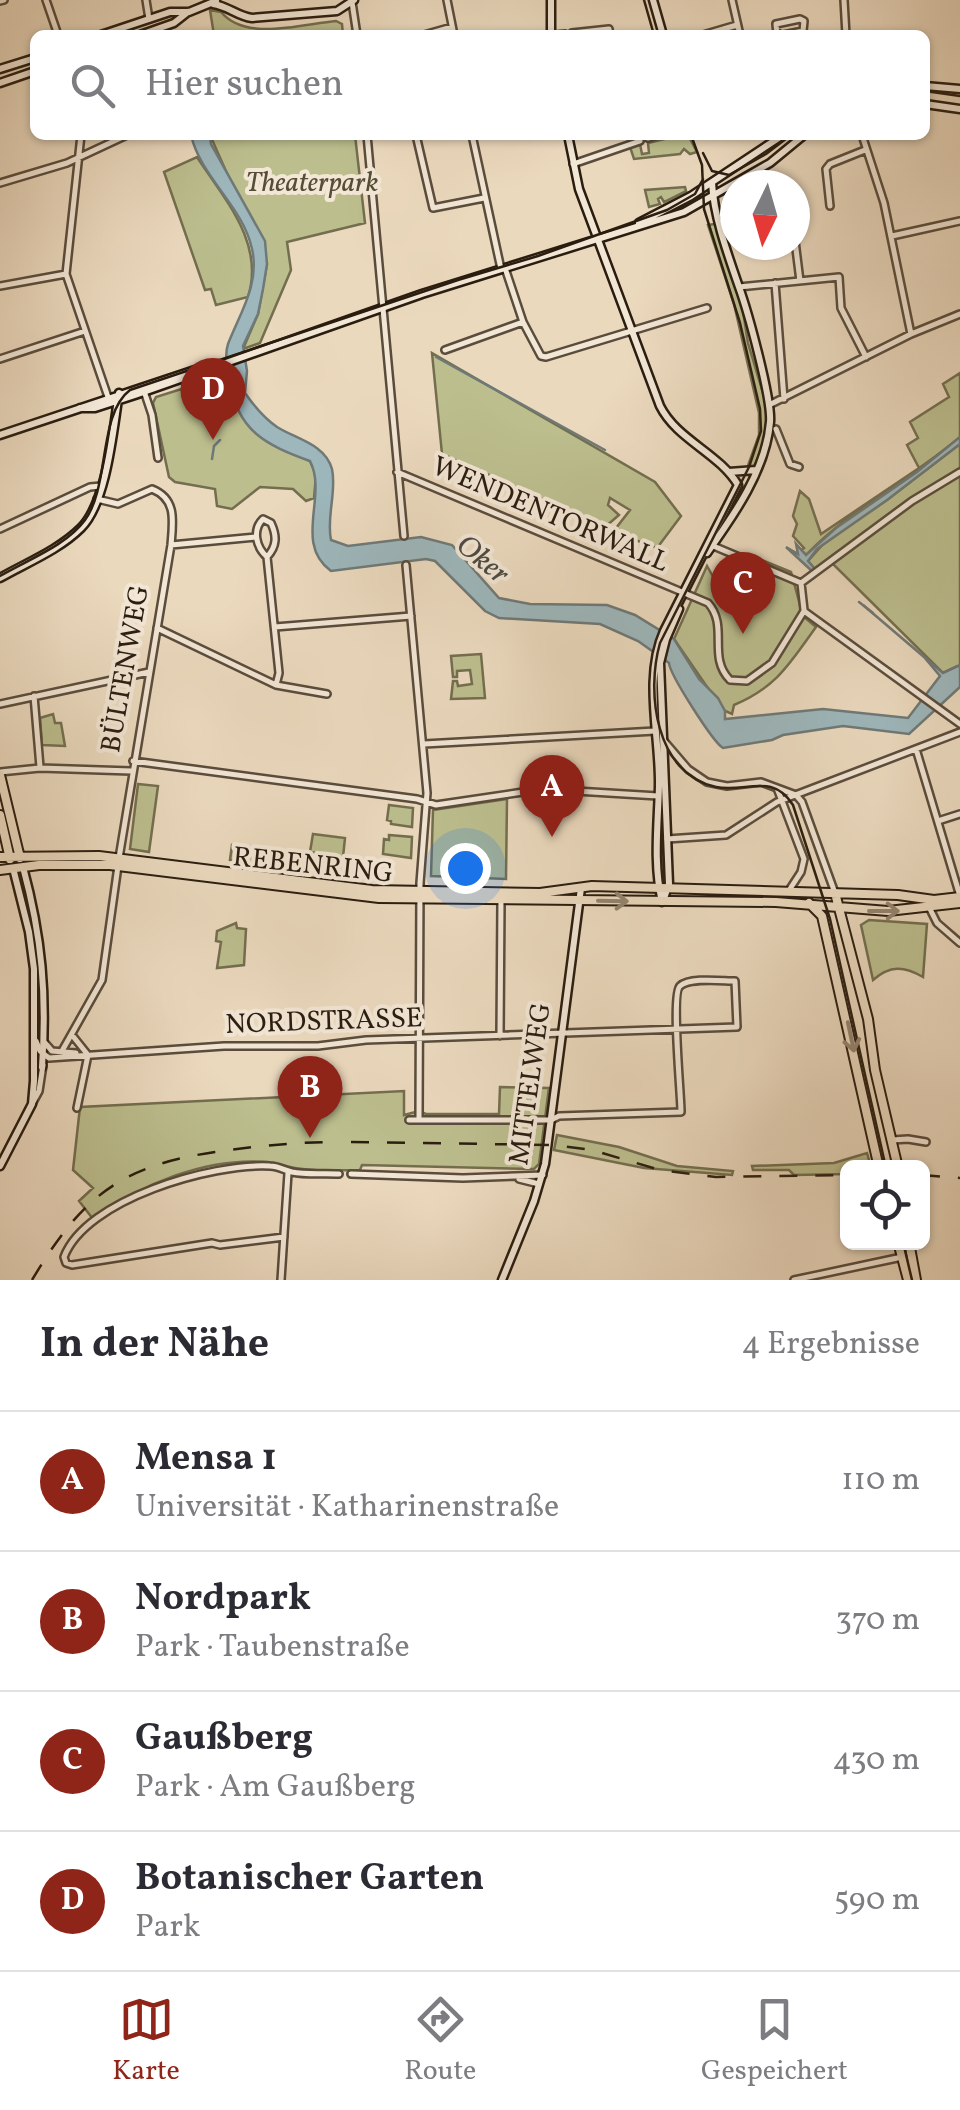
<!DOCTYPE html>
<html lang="de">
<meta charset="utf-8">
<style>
body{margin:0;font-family:Vollkorn,serif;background:#f7f7f7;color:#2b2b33}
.controls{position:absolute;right:30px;bottom:30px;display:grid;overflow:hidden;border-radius:15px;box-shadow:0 2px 8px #0004}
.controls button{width:90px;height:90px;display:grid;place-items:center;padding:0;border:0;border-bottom:2px solid #e1e1e2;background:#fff;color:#2b2b33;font:50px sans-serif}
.compass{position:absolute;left:720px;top:170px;width:90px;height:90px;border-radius:50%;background:#fff;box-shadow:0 2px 8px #0004;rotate:185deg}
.you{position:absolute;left:465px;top:868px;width:35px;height:35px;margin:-25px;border:8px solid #fff;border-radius:50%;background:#1a73e8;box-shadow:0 0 0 15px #1a73e833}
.badge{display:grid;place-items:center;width:65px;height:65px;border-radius:50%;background:#8f2418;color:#fff;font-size:32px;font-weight:700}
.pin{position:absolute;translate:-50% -82px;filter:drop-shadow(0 2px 5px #0008)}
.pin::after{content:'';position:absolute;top:52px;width:35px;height:30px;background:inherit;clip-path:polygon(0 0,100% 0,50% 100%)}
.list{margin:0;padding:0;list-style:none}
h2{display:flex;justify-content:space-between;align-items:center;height:130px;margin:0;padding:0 40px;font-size:42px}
h2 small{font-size:32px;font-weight:400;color:#7c7c81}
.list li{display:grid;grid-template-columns:65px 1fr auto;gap:30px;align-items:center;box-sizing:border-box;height:140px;padding:0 40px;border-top:2px solid #e1e1e2}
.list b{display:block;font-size:38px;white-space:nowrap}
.list p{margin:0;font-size:32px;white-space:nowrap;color:#7c7c81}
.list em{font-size:32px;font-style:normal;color:#7c7c81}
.icon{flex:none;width:55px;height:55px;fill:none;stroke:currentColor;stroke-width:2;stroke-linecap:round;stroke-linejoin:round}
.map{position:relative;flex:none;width:960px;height:1280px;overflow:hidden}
.search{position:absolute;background:#fff;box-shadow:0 2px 8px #0004;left:30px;right:30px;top:30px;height:110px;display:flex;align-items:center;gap:25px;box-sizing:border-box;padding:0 35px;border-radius:15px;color:#7c7c81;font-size:38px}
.sheet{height:690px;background:#fff}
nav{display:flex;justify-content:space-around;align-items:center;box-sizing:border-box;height:140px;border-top:2px solid #e1e1e2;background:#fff;font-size:28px;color:#7c7c81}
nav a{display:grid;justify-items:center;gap:5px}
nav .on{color:#8f2418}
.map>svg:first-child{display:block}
.green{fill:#bcbe8e;stroke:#736e4f;stroke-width:2.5}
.water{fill:#9db7bc;stroke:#6f7977;stroke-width:2.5}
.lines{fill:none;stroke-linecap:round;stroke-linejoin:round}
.stream{stroke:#6f7977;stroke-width:2.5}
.street-casing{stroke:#5a4c3c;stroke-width:10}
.secondary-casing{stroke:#2a1d10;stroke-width:11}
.primary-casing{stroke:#2a1d10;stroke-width:12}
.street{stroke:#f2e6d5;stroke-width:5}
.secondary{stroke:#f2e6d5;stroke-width:6}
.primary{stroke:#ebd9be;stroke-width:8}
.tram{stroke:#2a1d10;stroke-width:2.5}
.rail{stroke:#2a1d10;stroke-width:2.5;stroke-dasharray:18 18;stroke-linecap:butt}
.oneway{stroke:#948470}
.labels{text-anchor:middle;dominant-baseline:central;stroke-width:8;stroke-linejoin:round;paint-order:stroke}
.park-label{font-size:28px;font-style:italic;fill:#564d36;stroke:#f2e6d5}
.street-label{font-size:28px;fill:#2a1d10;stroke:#f2e6d5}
.water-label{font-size:30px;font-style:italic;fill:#4c4b44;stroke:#f2e6d5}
</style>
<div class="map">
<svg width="960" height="1280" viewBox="0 0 960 1280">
<rect width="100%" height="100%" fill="#ebd9be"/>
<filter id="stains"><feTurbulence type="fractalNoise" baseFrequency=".002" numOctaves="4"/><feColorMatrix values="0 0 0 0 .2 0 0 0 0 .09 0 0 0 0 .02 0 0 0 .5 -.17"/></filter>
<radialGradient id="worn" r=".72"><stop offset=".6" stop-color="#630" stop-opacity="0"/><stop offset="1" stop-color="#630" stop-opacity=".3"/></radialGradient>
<path class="green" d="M210,10L221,12C246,42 302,24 336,21L342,24L343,35H214Z
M210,135H355L365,223L287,242L291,270L260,343L243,349L258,314L267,264Z
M681,135H688L697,152L690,154L684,149L680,154L634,159L630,147L640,144L642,154L649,153L648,143Z
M197,157C225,200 265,243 248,297L216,305L211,289L205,290L164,172Z
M685,187L686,191L664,202L661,197L658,199L660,204L649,207L645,190Z
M715,224L742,305L748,343L766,403L767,426L763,446L755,465L746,471L759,435V413L734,304L708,225Z
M432,353L655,482L681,516L657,548L613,532L630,510L610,498L608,505L619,515L605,527L442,454Z
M228,370L232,397L276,446L310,461L316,475L314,498L306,501L293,489L260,487L232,509L217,506L215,489L175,482L169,477L153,403L156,397L226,375Z
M960,373V437C911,479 850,509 806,555L801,550L804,548L793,536L797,524L793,516L800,491L809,499L821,534L919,468L907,445L918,438L910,422L949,397L943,384Z
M960,444V665L943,673L831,562L815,569L808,561L825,542L887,500Z
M759,559L791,572L803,616L816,627C790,663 777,687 734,705L732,714L723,710L674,639L707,566L716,582L749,588Z
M481,654L485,698L451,699L453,681H457L458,686L472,684L470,670L457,671V677H453L451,656Z
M53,714L55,723H61L65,746L42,745L40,718Z
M138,784L158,786L149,852L130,849Z
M507,799L506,879L431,876L433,810Z
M389,805L413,808L412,827L391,824V821L387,820Z
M313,834L345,838L343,857L310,852Z
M389,835L412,837L411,858L383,854L384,839L389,840Z
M232,845L258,848L256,863L230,860Z
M869,920L927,924L923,977C904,966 890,965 873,980L861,925Z
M236,923L237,928L246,929L244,965L217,968L221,942L216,941L217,931Z
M500,1087L549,1088L539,1164L534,1169L362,1165L360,1170C337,1170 313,1172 290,1167C282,1166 275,1163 267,1162C206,1157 142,1184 93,1219L79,1201L93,1188L73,1170L80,1107L404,1091V1115L419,1111L426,1114H499Z
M557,1135L619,1147L677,1166L733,1171L732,1175L644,1168L554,1150Z
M867,1153L871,1167L848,1168L847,1174L794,1175L789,1170H753L752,1166L834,1163Z"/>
<path class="water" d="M191,135H210L211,144L265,241L267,264L263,289L258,314L243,346L247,371L245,393C254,406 264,418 277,427C296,439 325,444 332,469C337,492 326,517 331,540L348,546L421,537L452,545L499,598L530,604L607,605L635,615L674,639L699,679L718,698L725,711V719L823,709L908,718L940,676L924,657L863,605L943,673L960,665V687L909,734L843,726L783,735L772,740L723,748C713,742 670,675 669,663L638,641L600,624L499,618L485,611L435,561L426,559L331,571C293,543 328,496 310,461C266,445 237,431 230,381C228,369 224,356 228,344C240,313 260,284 252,249C243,206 201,178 191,135Z
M960,437V444L887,500L817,549L808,561L815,569L813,572L786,547L798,554L796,544L806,555L836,528L917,472Z"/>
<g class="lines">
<path class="stream" d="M436,357L605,450
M212,459L214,446L220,440
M859,602L873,613"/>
<g class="street-casing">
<path id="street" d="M46,0L58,35
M146,0L149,19
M447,0L454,35
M732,0L740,35
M844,0L846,35
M0,1L4,0
M352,2L357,35
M572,33L609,29L610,35
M424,35L452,27
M555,35L565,34
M703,35L737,25
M777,35L776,24L800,19L804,21L803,31L783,35
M81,135L66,274L108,397
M367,135L404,536
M416,135L433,208L484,198
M472,135L501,269
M476,135H487
M862,135L884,203L911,334
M648,138L658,135
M573,164L640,141
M0,183L67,163L127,135
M830,206L826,169L830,164L865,150
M892,236L960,221
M795,241L800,281
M505,268L523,322L541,356L546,357L707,308
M775,283L784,399
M0,286L66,274
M739,287L839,277L841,308L866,357
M445,350L523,322
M0,359L85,331
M143,388L152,415L158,458
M769,405L911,334L960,314
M776,429L790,464L799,467
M397,472L708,603C729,626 707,657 730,680L747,681L772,663L804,611
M97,499L118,504L152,489C177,499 173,521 171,545L119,858
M0,529L90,487L101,486
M171,545L256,537
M711,545L801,583
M267,557C277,546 277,536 271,523L263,519C252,530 256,547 267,557L279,673L276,685
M406,565L427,793L420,883L419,1120
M801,583L912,501L960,472
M801,583L804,610
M804,611L960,724
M275,627L411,616
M157,628L276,685L327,694
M34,696L40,767
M0,704L149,672
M664,741L688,769L707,782L727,786L761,782L796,795
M424,744L655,731
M916,749L960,896
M133,761L417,799L436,805L543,789L658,796
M0,772L40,768L131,771
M777,788L804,859L801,872L788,892
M796,795L802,802L835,893
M938,821L960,814
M667,839L726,835L777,802L960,732
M929,907L937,923L960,943
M72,1035L88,1055
M500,1036L501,900
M36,1041L40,1051L49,1058L224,1046H318L366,1040L737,1027L735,981C722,981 690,977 680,986C671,994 681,1094 681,1112L559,1116L551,1120H409
M45,1043L52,1051L76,1053
M62,1051L102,980L118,866
M33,1102L39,1091L43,1065
M77,1108L88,1055
M892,1140L908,1139L926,1142
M351,1174L463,1178L543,1175
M519,1179L539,1184
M284,1237L220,1245L212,1243L72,1265L66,1263L64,1257C86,1199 212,1163 270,1166C278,1166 284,1170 292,1172C306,1175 324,1173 339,1174
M281,1280L288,1173
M794,1280L902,1257"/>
</g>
<g class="secondary-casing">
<path id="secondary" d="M551,0V35
M653,0L663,35
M213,4C228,6 237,16 252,18L337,11L354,0
M101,35L170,12H189L216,1
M140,35L174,23L188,12
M0,69L35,58
M0,83L35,71
M925,86L960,89
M925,104L960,109
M568,135L579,189L660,406C677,440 719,453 738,485L664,631C643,678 660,736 659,786C658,824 653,864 662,902
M639,223L691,196L783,135
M80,408H95L135,395L422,294L684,212L770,163L804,135
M0,435L204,367
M729,472L756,470
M707,553C734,515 766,470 770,422C772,399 748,312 739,287C728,255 714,217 712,183
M0,578C26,563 59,550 81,528C107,502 113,430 119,393
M23,867C42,937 47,995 42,1067
M663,901L669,884L660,663L666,639L679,609
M0,1166L32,1104L34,1081V969L29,932L13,868
M502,1280L534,1201L545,1164L581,888"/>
</g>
<g class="primary-casing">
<path id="primary" d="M0,775L20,858
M0,815L10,859
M0,857L99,856L372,890L540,893L592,886L898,895L934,900L960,897
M0,870L39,865H110L379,898L776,902L888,911L960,903
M835,893L868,1019L875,1070L898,1168
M809,903L822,916L879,1168
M898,1242L908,1280
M909,1242L916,1280"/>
</g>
<use href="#street" class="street"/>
<use href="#secondary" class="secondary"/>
<use href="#primary" class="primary"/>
<path class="tram" d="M644,0L654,35
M925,91L960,96
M691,135L702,165L704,209L740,323L760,409L761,431L749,467L660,643C646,692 655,774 716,787C746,793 772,772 793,805L830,919L886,1168
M703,153L712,171L729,175L766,154L791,135
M0,576C27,560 66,546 85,520C110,486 98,414 130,390L458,280L538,256L667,210L695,194L703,179
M903,1242L912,1280"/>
<path class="rail" d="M351,1142L553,1145L592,1150L660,1170L716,1177L848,1175
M922,1175L960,1178
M32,1280C81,1198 119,1166 215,1152C257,1146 296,1142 339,1142"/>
</g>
<defs><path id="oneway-shaft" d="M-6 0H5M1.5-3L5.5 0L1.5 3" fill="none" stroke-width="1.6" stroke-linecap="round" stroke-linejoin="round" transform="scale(2.5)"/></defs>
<g class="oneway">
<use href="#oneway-shaft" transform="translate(613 901) rotate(1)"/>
<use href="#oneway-shaft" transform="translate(884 911)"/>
<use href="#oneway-shaft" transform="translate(851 1037) rotate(78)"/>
</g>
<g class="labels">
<g class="park-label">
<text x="312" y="183">Theaterpark</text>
</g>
<g class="street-label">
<text transform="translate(550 515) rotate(23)">WENDENTORWALL</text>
<text transform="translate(126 669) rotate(-80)">BÜLTENWEG</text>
<text transform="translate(313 866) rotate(6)">REBENRING</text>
<text transform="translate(324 1022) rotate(-2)">NORDSTRASSE</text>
<text transform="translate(531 1084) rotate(-82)">MITTELWEG</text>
</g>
<g class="water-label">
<text transform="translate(482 560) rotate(40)">Oker</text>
</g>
</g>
<rect width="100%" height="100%" filter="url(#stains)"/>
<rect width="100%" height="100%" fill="url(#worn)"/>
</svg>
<div class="controls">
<button><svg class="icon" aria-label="locate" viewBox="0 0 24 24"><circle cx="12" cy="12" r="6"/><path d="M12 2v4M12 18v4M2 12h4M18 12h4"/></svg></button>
</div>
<svg class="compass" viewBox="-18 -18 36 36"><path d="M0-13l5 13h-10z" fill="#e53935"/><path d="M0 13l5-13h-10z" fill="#7c7c81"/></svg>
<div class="you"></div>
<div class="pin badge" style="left:552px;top:837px">A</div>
<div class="pin badge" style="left:310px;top:1138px">B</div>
<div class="pin badge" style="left:743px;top:634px">C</div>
<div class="pin badge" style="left:213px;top:440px">D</div>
<div class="search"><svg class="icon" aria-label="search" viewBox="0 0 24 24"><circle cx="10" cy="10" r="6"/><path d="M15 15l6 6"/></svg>Hier suchen</div>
</div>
<section class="sheet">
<h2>In der Nähe<small>4 Ergebnisse</small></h2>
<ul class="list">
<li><span class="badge">A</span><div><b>Mensa 1</b><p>Universität · Katharinenstraße</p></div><em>110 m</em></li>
<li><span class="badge">B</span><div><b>Nordpark</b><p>Park · Taubenstraße</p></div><em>370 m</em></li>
<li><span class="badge">C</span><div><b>Gaußberg</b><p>Park · Am Gaußberg</p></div><em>430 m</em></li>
<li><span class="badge">D</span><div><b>Botanischer Garten</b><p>Park</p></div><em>590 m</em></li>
</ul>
</section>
<nav>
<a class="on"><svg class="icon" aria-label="map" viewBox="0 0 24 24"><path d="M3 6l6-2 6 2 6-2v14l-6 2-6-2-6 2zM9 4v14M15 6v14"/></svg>Karte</a>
<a><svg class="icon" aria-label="directions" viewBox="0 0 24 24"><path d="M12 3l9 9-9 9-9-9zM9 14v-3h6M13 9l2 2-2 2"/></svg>Route</a>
<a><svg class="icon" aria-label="saved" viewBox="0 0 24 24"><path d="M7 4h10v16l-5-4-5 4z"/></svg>Gespeichert</a>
</nav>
